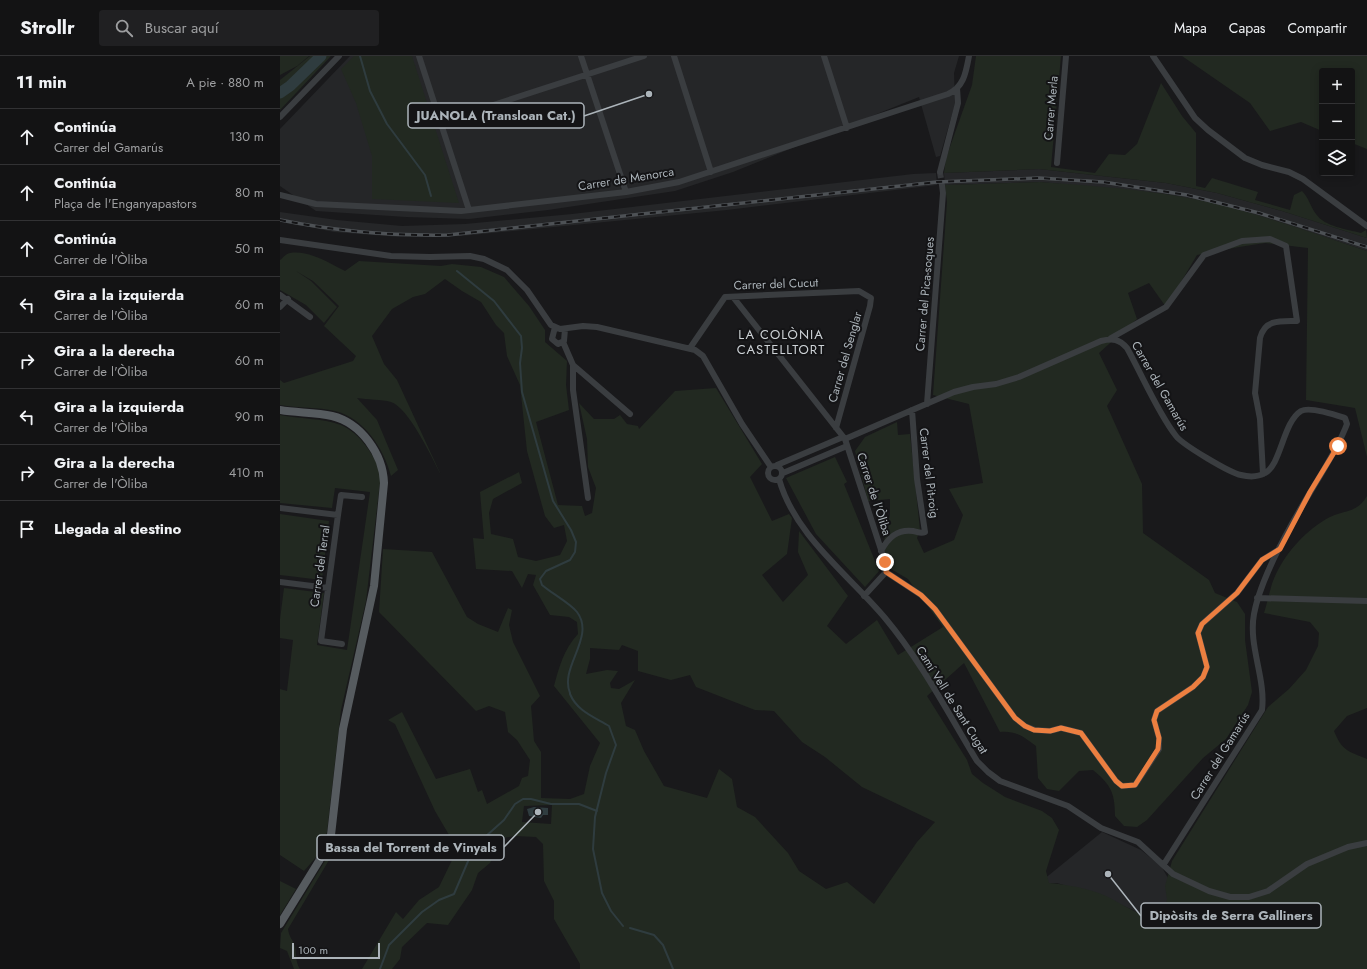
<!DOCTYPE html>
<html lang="es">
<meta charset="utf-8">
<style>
body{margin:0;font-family:Jost,sans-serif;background:#202022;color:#f1f3f6}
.controls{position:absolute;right:12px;top:12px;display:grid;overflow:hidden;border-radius:4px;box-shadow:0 2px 10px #0003}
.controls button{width:36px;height:36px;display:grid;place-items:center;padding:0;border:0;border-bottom:1px solid #323234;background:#131314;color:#f1f3f6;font:20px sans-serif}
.scale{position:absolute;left:12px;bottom:10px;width:88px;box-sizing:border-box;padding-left:4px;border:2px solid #acb4ba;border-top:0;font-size:11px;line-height:14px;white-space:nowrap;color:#acb4ba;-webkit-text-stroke:3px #141416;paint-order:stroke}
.stop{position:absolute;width:12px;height:12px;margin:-9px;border:3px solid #ec7f40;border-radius:50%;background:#fff}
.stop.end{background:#ec7f40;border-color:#fff;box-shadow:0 1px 4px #0008}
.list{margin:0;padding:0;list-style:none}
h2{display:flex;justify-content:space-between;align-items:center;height:52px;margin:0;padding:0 16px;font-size:17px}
h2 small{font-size:13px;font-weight:400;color:#9d9ea0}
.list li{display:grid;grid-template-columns:26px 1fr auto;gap:12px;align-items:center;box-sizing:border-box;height:56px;padding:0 16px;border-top:1px solid #323234}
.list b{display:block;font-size:15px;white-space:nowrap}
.list p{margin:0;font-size:13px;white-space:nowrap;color:#9d9ea0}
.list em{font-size:13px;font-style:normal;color:#9d9ea0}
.icon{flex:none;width:22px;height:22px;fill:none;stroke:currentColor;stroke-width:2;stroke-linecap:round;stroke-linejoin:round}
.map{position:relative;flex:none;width:1087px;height:913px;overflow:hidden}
header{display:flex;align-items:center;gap:24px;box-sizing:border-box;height:56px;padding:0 20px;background:#131314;border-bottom:1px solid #323234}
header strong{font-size:19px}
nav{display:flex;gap:22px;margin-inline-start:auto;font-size:14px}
.search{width:280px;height:36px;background:#202022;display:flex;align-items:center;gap:10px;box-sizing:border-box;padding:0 14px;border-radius:4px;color:#9d9ea0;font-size:15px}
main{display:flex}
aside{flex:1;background:#131314}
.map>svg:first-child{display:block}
.built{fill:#252628}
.green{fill:#222921;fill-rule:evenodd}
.water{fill:#2f3c3f}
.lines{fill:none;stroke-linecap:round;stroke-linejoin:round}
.stream{stroke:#2f3c3f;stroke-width:2}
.river{stroke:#2f3c3f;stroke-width:11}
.minor-tunnel{stroke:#36383b;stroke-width:6;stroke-dasharray:6 3;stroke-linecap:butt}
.minor{stroke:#3a3d40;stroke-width:6}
.major{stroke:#565b5f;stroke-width:8}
.rail-casing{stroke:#4d5155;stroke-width:3.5}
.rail{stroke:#141416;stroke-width:2;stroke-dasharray:6;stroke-linecap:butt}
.route{stroke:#ec7f40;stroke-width:5}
.labels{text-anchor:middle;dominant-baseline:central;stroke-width:4;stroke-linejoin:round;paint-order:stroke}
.street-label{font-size:12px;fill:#acb4ba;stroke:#141416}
.neighbourhood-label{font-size:13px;letter-spacing:1px;fill:#cdd2d6;stroke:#141416}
.leader{fill:none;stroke:#acb4ba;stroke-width:1.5}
.callout-dot{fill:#acb4ba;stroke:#141416;stroke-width:1.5}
.callout{fill:#141416;stroke:#acb4ba;stroke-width:1.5}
.callout-label{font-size:13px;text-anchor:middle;font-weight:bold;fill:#acb4ba}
</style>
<header>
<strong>Strollr</strong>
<div class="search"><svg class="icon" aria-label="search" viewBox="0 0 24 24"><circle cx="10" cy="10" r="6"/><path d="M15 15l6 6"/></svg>Buscar aquí</div>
<nav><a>Mapa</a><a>Capas</a><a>Compartir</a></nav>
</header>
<main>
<aside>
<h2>11 min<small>A pie · 880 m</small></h2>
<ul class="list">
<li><svg class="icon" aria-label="ahead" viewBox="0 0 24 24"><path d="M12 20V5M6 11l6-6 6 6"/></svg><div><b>Continúa</b><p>Carrer del Gamarús</p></div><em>130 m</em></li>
<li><svg class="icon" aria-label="ahead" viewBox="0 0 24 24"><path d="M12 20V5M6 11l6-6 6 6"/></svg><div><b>Continúa</b><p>Plaça de l'Enganyapastors</p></div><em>80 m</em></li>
<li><svg class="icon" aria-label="ahead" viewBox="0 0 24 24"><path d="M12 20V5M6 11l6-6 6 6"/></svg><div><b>Continúa</b><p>Carrer de l'Òliba</p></div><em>50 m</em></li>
<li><svg class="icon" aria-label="left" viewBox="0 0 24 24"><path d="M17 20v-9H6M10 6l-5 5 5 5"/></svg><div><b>Gira a la izquierda</b><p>Carrer de l'Òliba</p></div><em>60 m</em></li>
<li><svg class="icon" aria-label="right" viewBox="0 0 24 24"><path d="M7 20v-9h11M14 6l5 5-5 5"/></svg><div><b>Gira a la derecha</b><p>Carrer de l'Òliba</p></div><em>60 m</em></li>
<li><svg class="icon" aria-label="left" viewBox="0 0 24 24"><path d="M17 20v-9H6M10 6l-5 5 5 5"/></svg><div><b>Gira a la izquierda</b><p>Carrer de l'Òliba</p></div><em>90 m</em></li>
<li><svg class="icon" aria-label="right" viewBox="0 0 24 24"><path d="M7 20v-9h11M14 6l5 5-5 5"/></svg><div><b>Gira a la derecha</b><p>Carrer de l'Òliba</p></div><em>410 m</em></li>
<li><svg class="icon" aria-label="arrive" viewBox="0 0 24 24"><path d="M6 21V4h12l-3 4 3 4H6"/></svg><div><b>Llegada al destino</b></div></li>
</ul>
</aside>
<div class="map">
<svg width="1087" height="913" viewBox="0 0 1087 913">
<rect width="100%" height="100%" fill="#19191b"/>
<path class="built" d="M70,0H679L674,17L675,48L660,100L656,101L639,41L453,116L395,135L268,154L189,163L126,161L36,155L0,130V73Z
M759,113L886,127L937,137L1002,155L1087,182V195L999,166L936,149L885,138L760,126L665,129L664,117Z
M656,117L657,129L447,154L181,180L120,181L54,176L0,165V156L57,164L122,170L185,168L292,158L633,118Z
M822,776L861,794L881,810L898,839L887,868L814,838L777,827L758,828Z"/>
<path class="green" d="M0,0H29L17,10L0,19Z
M30,0H51L0,54V24Z
M74,0H132L179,147L92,143V100L76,47L61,13Z
M696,0H781L771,111L815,117L829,98L845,99L857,88L881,27L902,60L916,77V130L925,132L932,122L978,136L975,144L1010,154L1014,139L1022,135C1029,142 1030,150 1036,158C1045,171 1067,173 1081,177L1086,174L1087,182L1002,155L937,137L886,127L759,113L664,117L666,102L692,29Z
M902,0H1087V93L1072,87V15H1042V75L1021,66L990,75L970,47Z
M760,126C802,129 844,132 885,138C954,148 1021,173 1087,195V401L1075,352L1026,344L1028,192L985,187L959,191L917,199L886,251L869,227L848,237L857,263L819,297L837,334L827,350L862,428L863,477L929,524L935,537L957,546L965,558V584L972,636L968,649L946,683L923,702L867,764L857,771L844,770L835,760C835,737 831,729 813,714L799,715L779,735L767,733L758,722L756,690C742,680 737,675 720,676L684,607L647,640L687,704L692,718L703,727L725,741L762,755L772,762L779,774L766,815L769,827C789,829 808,832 826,840C842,848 856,858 874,862L885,856L887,843L885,830L892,805L988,651L1009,633L1026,614L1038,590L1039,577L1030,566L984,557C988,545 990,530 996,518C1007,495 1027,473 1050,461C1065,454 1077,457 1087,440V652L1067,660L1054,675C1062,695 1068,695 1087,703V913H300V908L274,863V845L264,825L263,788L256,781L235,780L223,782L210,807L198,817L192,834L168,869L147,867L122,891L120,903L112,913H82L116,856L123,863L139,844L159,831L173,802L172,784L155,755L115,668L108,664L122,656L156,723L190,713L198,736L202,734L207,748L239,730L242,722L248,720L250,704L237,684L228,676L225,656L209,650L196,655L99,556L103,493L152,496L187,561L198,568L218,576L228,552L232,554L229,569L233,586L260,640L251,650L254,685L261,696V742L290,743L304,738L310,710L320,687L274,630C279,611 284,593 298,578L297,566L289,561L270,559L253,529L256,519L248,518L242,532L232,515L196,513L193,482L204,483L200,436L239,416L242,427L213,443L209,457L211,478L233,483L238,501L256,505L280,499L287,485L284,469L274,472L265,460L247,395L240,329L227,300L224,277L216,269L201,246L182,235L165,223L145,238L133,241L112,253L92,280L104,308L117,324L161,419C152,402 129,352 111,346C101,343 88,344 77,342L97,364L118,414L111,420C104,393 84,362 55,355C38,351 18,352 0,349V324L4,327L73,305L76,300L44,270L59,250L33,225L16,215L31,225L57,251L44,267L26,249L0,234V204C3,202 5,198 10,197C29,194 49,207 65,215L79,205L161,210L172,208L201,211L224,221L249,250L265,274V286L287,305L286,329L289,354L256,366L278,449L302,450L305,460L312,457L316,432L308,411L307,383L299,347L314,363H334L340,359L347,368L358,370L359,373L395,335L436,332L482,408L470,421L492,465L509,458L512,462L507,498L482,519L503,546L528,519L518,496L519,475L568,540L547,570L566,588L597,564L618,599L663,571L628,523L611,513L604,494V485L610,458V443L588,445L575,395L585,381L617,366L618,379L630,378L640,474L637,482L644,497L674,484L683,459L669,433L703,427L689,348L653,339L667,146L665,129ZM342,589L358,595V615L391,624L410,619L416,631L475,654L494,655L522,686L545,701L582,731L655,766L637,786L594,848L567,826L546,833L519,815L508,797L475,761L457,751L452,723L439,713L427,742L384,730L364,695L355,674L346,670L341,647L355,624L339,633L331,632L330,627L338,615L327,614L306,618L310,603V592L339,594ZM272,749L271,768L242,766L244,750Z
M0,359C19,363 42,362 61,369C80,377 95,400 101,418L86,545L61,654L47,776L37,800L24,815L0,799V633L7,635L13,584L0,582V563L4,532L44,537L37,589L67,594L90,436L55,432L52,452L0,447Z
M555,401L567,426L564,428L599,515L585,531L536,478L506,422Z
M0,458L49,465L42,524L0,519Z
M55,794L8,873C9,881 13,884 15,891C17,900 15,905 20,913H14L7,895L0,892L1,877L51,795Z
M0,825L16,833L0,859Z"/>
<path class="water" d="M254,751L268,752V759H263L261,762L249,760L247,753Z"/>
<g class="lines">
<path class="stream" d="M80,0L90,35L107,68L145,119L151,140
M177,215L214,245L241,280L242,292L240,307L242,336L273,445L291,474L296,486L295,496L290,504L266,515L260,523L262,529C271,537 290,547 297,556C316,581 279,611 290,637
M290,638C297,655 314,661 329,670L336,689L326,717L315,761L313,793L322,837L331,855L343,870
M350,872L374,879L383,889L393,913
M100,913L109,889L142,856L159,844L174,838L189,803L205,781L224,764L235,748L243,743H251L271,748H299L317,755"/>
<path class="river" d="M0,37L10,30L41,0"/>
<path class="minor-tunnel" d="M660,116L662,129"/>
<path class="minor" d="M139,0L189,154
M301,0L346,136
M394,0L431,116
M544,0L567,72
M873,0L915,62L928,74L965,102L982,109L1009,116L1023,123L1087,170
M0,61L59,0
M161,66L364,0
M777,107L786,0
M660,116L678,47L677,32
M0,139L36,148L181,155L346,136L399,126L668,38C684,31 686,16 689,0
M0,184L111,200L150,201L190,200L204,203L227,214L247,234L271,269L280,273L303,270L317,271L415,294L423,300L462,368L491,411
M0,239L30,261
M453,241L565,383L607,512L606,516
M0,251L8,243
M275,271L272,283L278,288L284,285L285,273
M831,282L886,251L924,199L962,185L990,183L1006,190L1017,265C1001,265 985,263 980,282L975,337L980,363L983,418
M283,286L293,309V334L308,442
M410,292L445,241L579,235L591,242L590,250L556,372
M293,309L350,358
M647,348L663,137L662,129
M565,383L674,336L693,331L716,328L739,321L821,285C833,282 839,283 847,292C862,319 878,357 896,380C903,389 950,417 961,419C969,421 978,421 985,417C1001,409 1003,366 1021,355C1030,350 1056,359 1065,362L1067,368C1058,392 1044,413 1031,435C1011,468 981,520 974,558C968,590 986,622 982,654L884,808
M497,409L563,381
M488 417a7 7 0 1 1 14 0a7 7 0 1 1-14 0Z
M503,417L567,390
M499,423C515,480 568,518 605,562C641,605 668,657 697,705L708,716L720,725L788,750L821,772L858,786L893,818L929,835L950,841H969L988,835L1027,808L1068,791L1087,787
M0,452L58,459
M601,495C608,482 617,473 633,475C638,476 641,478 645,476L637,423L632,354
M606,516L641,539L655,553L735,662L745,670L755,674L770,675L781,672L801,677L836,725L842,730L855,729L879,693V682L874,664L877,655L913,631L923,621L927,611L918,577L922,568L957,537L982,504L998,494
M0,526L48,532
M584,540L606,516
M977,542L1087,545
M62,588L41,585L58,459L61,439L82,441"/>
<path class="major" d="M0,354C17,357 35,356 52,360C81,367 103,398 104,427L94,530L63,673L51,779L39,805L0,868"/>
<g class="rail-casing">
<path id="rail" d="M0,164C55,175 112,180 168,179L657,126L759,122L823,126L907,139L979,157L1087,191"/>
</g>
<use href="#rail" class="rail"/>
</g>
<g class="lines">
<path class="route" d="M605,506L607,512L606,516L641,539L655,553L735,662L745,670L754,674L770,675L781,672L801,677L836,725L842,730L855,729L878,693L879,682L874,664L877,655L913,631L923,621L927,611L918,577L922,568L957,537L982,504L1000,493L1030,436L1058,390"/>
</g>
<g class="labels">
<g class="street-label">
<text transform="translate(771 52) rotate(-85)">Carrer Merla</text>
<text transform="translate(346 123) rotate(-9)">Carrer de Menorca</text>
<text transform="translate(496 228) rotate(-2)">Carrer del Cucut</text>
<text transform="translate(645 238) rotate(-85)">Carrer del Pica-soques</text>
<text transform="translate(565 301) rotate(-74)">Carrer del Senglar</text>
<text transform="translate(880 330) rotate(60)">Carrer del Gamarús</text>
<text transform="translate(649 417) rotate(83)">Carrer del Pit-roig</text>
<text transform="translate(594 438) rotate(72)">Carrer de l'Òliba</text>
<text transform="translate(40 510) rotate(-82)">Carrer del Terral</text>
<text transform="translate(672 644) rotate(58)">Camí Vell de Sant Cugat</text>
<text transform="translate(940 700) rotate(-58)">Carrer del Gamarús</text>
</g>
<g class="neighbourhood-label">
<text x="501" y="278">LA COLÒNIA<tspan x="501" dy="15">CASTELLTORT</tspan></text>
</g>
</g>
<path class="leader" d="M369 38L304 60M258 756L224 791M828 818L861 860"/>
<g class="callout-dot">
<circle cx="369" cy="38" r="4"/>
<circle cx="258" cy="756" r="4"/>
<circle cx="828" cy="818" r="4"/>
</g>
<g class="callout">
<rect x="128" y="47" width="176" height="25" rx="4"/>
<rect x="37" y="779" width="187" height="25" rx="4"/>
<rect x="861" y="847" width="180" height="25" rx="4"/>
</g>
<g class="callout-label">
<text x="216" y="64">JUANOLA (Transloan Cat.)</text>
<text x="131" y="796">Bassa del Torrent de Vinyals</text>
<text x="951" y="864">Dipòsits de Serra Galliners</text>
</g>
</svg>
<div class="controls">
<button>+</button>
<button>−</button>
<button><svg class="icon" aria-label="layers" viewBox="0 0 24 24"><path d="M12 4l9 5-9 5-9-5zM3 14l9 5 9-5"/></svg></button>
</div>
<div class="scale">100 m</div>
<div class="stop" style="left:1058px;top:390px"></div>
<div class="stop end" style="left:605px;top:506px"></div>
</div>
</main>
